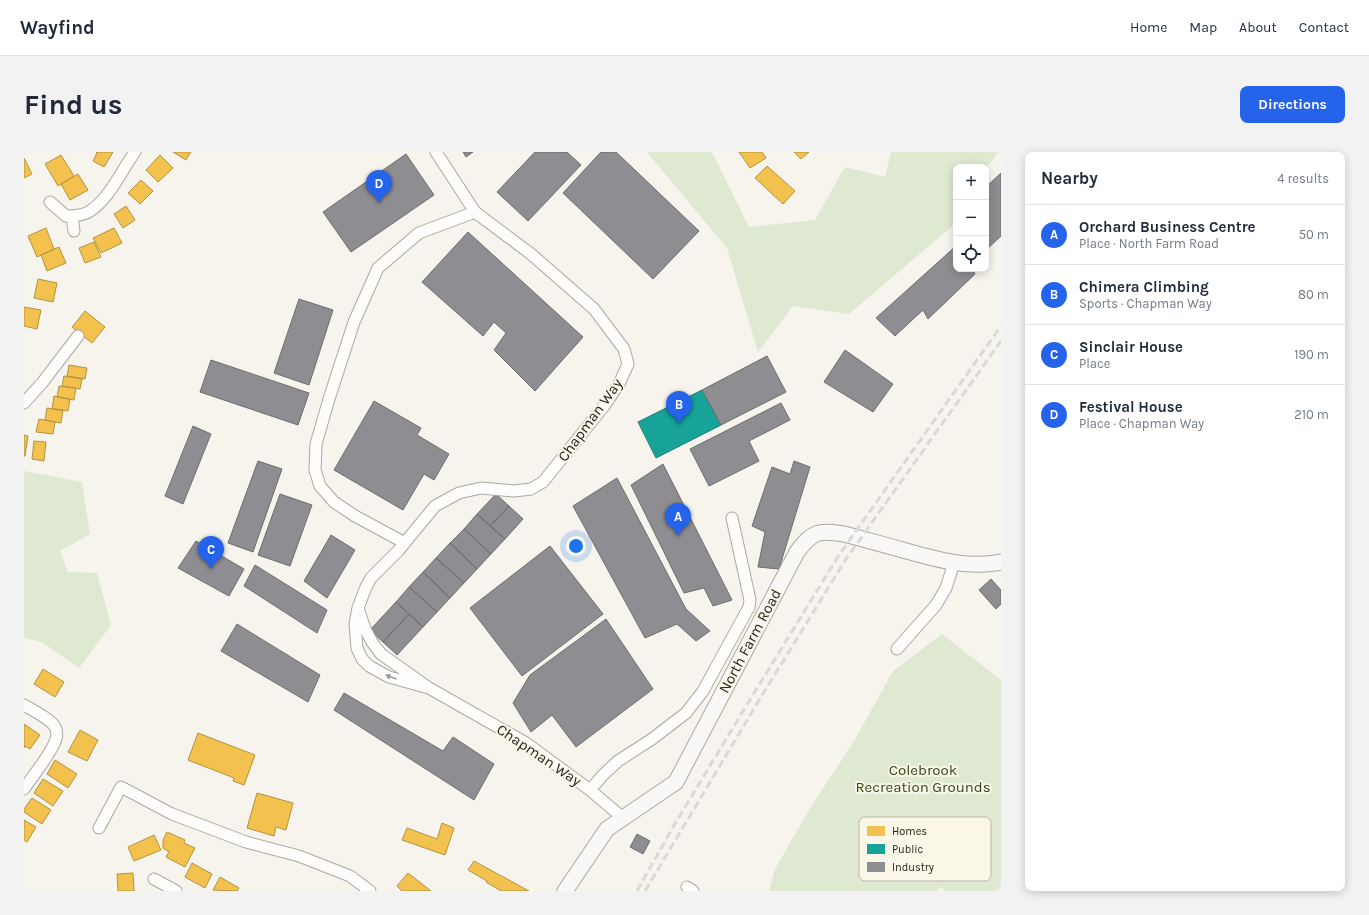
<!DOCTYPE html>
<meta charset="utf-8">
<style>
body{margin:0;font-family:Karla,sans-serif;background:#f2f2f3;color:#1f2937}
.controls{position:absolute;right:12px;top:12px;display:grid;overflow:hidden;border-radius:8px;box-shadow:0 2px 10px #0003}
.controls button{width:36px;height:36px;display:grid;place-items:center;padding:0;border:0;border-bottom:1px solid #e0e1e3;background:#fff;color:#1f2937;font:20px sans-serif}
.you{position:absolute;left:552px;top:394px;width:14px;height:14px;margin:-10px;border:3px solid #fff;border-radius:50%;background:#1a73e8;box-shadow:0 0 0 6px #1a73e833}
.badge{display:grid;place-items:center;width:26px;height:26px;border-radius:50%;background:#2563eb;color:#fff;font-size:13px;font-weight:700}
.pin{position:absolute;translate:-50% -33px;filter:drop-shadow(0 1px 2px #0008)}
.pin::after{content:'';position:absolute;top:21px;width:14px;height:12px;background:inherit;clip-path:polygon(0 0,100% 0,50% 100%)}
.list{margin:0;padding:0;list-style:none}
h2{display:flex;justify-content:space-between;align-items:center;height:52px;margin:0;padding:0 16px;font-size:17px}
h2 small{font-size:13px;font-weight:400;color:#747a83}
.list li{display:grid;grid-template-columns:26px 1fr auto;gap:12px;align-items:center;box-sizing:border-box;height:60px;padding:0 16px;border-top:1px solid #e0e1e3}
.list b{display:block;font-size:15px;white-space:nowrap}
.list p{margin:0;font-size:13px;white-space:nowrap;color:#747a83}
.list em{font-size:13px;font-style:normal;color:#747a83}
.icon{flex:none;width:22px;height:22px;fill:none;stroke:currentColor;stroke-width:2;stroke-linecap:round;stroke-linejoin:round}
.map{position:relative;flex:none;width:977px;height:739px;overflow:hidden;border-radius:8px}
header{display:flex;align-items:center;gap:24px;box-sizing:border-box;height:56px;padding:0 20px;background:#fff;border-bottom:1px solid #e0e1e3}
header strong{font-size:19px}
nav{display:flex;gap:22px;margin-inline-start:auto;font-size:14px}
.intro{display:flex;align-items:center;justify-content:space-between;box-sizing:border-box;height:96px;padding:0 24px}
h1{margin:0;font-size:28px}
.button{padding:10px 18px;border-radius:8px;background:#2563eb;color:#fff;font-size:14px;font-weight:700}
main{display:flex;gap:24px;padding:0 24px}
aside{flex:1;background:#fff;border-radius:8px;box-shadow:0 2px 10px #0003}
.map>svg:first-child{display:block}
.green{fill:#dfe8d1}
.homes{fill:#f2c14e;stroke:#b49240}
.public{fill:#17a398;stroke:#1b7d74}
.industry{fill:#8d8d92;stroke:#6e6e70}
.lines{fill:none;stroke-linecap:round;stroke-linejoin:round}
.street-casing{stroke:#aaa8a2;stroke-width:13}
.secondary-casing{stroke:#aaa8a2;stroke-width:17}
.street{stroke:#fefdfc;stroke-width:11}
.secondary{stroke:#faf8f7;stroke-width:15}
.rail{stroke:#dad9d7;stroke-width:3;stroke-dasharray:8 4;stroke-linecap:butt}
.oneway{fill:#9c9b99}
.labels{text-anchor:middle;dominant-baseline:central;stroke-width:4;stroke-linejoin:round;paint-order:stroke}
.street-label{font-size:15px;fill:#25241f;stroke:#faf6e8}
.park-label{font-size:15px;fill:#304813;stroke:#faf6e8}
.key{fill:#faf6e8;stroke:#bab7ac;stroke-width:1}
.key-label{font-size:11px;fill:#25241f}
</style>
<header>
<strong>Wayfind</strong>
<nav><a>Home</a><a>Map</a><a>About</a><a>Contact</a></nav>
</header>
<div class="intro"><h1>Find us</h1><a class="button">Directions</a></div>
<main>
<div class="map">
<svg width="977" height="739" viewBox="0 0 977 739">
<rect width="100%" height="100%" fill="#f6f4ec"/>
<path class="green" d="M623,0H688L725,75L791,68L821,15L861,25L867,0H975L962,16V15H932V71L825,162L769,154L734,200L703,96Z
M0,319L58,330L66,382L36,399L44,420L73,421L87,473L55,516L18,490L0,486Z
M918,482L977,528V739H922L916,735L913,739H745L751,717L788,653L829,591L869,519Z"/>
<path class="homes" d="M72,0H89L80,15L69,9L73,1Z
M149,0H167L162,8Z
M715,0H738L742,6L726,16Z
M770,0H785L777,7Z
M37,3L50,24L34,34L21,12Z
M136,3L149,16L134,30L122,18Z
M0,6L8,22L0,26Z
M743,14L771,39L759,52L731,26Z
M54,22L64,38L46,48L37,32Z
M117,28L129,39L116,52L104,41Z
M102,54L111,68L99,76L90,62Z
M22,76L30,97L13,105L4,84Z
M90,76L98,91L77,101L69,86Z
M70,90L77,105L61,111L55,96Z
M35,95L42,111L23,119L17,103Z
M14,127L33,131L29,150L10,146Z
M0,155L17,158L13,177L0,174Z
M61,159L81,175L68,191L48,175Z
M45,213L63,216L61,227L43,224Z
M40,224L58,227L56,237L38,234Z
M35,234L52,236L50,248L33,245Z
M30,244L46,247L44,259L28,257Z
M23,256L39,258L37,271L21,268Z
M15,267L31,270L29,282L12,280Z
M0,283L4,284L1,304H0Z
M10,289L22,290L20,309L8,307Z
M19,517L40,530L31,545L10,532Z
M0,572L16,583L6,597L1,594L0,596Z
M56,578L74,588L63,609L44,600Z
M174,581L231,603L220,633L209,629L210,626L164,608Z
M31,608L53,622L44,636L23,622Z
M19,627L39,639L29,654L10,641Z
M233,641L269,651L262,678L252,675L250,684L223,676Z
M8,646L27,658L18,672L0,660V657Z
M0,668L12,675L3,690L0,688Z
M418,671L430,676L421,703L378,688L383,676L413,687Z
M143,680L161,688L160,691L171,696L161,715L142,705L145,700L139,696V688Z
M130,683L137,698L110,709L104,695Z
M450,709L505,739H477L462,730L463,729L444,718Z
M168,711L188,722L181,736L161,725Z
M109,721L110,739H94L93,722Z
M384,721L407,739H378L373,734Z
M196,725L215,736L213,739L189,738Z"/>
<path class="public" d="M678,238L697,273L632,306L614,270Z"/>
<path class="industry" d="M439,0H449L442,5Z
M511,0H543L557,13L504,69L473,40Z
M577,0H592L675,79L629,127L539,41Z
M382,2L410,43L327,100L299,60Z
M977,21V84L962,98V67L964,66L962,63V35Z
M444,80L559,185L511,239L470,198L482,181L470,170L459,184L398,130Z
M932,94V117H948L951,122L904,167L899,158L871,184L852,166Z
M275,147L309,158L285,233L250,221Z
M821,198L869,232L849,260L800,230Z
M743,204L762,240L697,273L678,238Z
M187,208L285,241L274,273L176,240Z
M350,249L397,276L393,283L425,302L410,328L400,322L379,358L310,318Z
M757,251L766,268L725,289L735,309L685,334L666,297Z
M169,274L187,282L159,352L141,344Z
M234,309L258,317L229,400L204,391Z
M770,309L786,315L755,417L734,415L741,380L728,374L748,315L766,322Z
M639,312L708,448L689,454L680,436L660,441L607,333Z
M593,326L662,457L686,479L672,489L653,472L621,486L549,354Z
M256,342L288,353L266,414L234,403Z
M472,342L485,354L466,374L453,362Z
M485,354L499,367L481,387L466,374Z
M453,362L481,387L467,402L440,377Z
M440,377L467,402L453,417L426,391Z
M307,383L331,398L303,446L280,429Z
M172,389L220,417L205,444L154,416Z
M426,391L453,417L440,431L412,406Z
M526,394L579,462L498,524L446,456Z
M412,406L440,431L426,446L399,420Z
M231,413L303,458L293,481L220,434Z
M399,420L426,446L413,460L385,435Z
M967,427L977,438V452L972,457L955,438Z
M385,435L413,460L399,475L372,450Z
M372,450L385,462L359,490L346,478Z
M385,462L399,475L373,503L359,490Z
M582,467L629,537L552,595L528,563L507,580L489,551L506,523Z
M213,472L296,523L284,550L197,499Z
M320,541L419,599L429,585L470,612L450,648L310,558Z
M613,682L626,689L619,702L606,695Z"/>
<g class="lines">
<g class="street-casing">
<path id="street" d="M26,50L42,64C49,64 59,64 66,59C86,46 97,19 111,0
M48,64L50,79
M0,251L18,231L54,184
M381,391L331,364L310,350L296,334L291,318L292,292L305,247L330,170L354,116L395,81L451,60
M334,456L341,477L348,490L357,502L405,536L502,591L566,638L599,666
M873,497L912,453L922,436L930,411
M405,536L365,525L345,514L338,507L333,496L331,472L334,456L342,435L347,426L374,399L411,354L435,341L457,336L490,339L507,337L519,330L580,254L595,232L604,212L600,197L570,157L507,102L451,60L412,0
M0,553C8,558 27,567 31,575C33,578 33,583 32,587C29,599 8,625 0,637
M566,638L579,623L594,609L628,587L662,561L679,539L725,455L726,448L708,366
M75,676L97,635L148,662L222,690L275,704L326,724L346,739
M130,727L152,739
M663,735L669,739"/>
</g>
<g class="secondary-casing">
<path id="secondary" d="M541,739L583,677L652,630L773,400C789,379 794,378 820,382C840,387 860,393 879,398C911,407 944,417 977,410"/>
</g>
<use href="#street" class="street"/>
<use href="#secondary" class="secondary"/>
<path class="rail" d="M613,739L649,675L730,541L815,403L977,174
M621,739L737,545L822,407L977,189"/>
</g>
<defs><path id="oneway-solid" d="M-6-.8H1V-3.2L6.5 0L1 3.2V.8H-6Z"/></defs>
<use class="oneway" href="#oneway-solid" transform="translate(367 525) rotate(-160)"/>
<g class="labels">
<g class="street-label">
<text transform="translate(566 268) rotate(-54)">Chapman Way</text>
<text transform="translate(726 489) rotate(-62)">North Farm Road</text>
<text transform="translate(515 603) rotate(34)">Chapman Way</text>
</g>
<g class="park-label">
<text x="899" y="618">Colebrook<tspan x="899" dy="17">Recreation Grounds</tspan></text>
</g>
</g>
<rect x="835" y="665" width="132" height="64" rx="6" class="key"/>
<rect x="843" y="674" width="18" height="10" fill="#f2c14e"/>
<rect x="843" y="692" width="18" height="10" fill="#17a398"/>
<rect x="843" y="710" width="18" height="10" fill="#8d8d92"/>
<g class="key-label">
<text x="868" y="683">Homes</text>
<text x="868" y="701">Public</text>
<text x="868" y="719">Industry</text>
</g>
</svg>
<div class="controls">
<button>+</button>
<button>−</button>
<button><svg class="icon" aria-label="locate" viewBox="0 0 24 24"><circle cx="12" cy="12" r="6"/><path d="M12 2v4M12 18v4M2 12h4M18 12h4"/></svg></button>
</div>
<div class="you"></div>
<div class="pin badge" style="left:654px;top:384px">A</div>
<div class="pin badge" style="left:655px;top:272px">B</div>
<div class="pin badge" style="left:187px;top:417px">C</div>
<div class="pin badge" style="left:355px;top:51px">D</div>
</div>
<aside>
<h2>Nearby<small>4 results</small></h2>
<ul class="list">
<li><span class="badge">A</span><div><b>Orchard Business Centre</b><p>Place · North Farm Road</p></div><em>50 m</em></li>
<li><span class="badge">B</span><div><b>Chimera Climbing</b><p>Sports · Chapman Way</p></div><em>80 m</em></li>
<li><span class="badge">C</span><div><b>Sinclair House</b><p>Place</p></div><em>190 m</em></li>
<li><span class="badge">D</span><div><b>Festival House</b><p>Place · Chapman Way</p></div><em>210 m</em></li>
</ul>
</aside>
</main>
